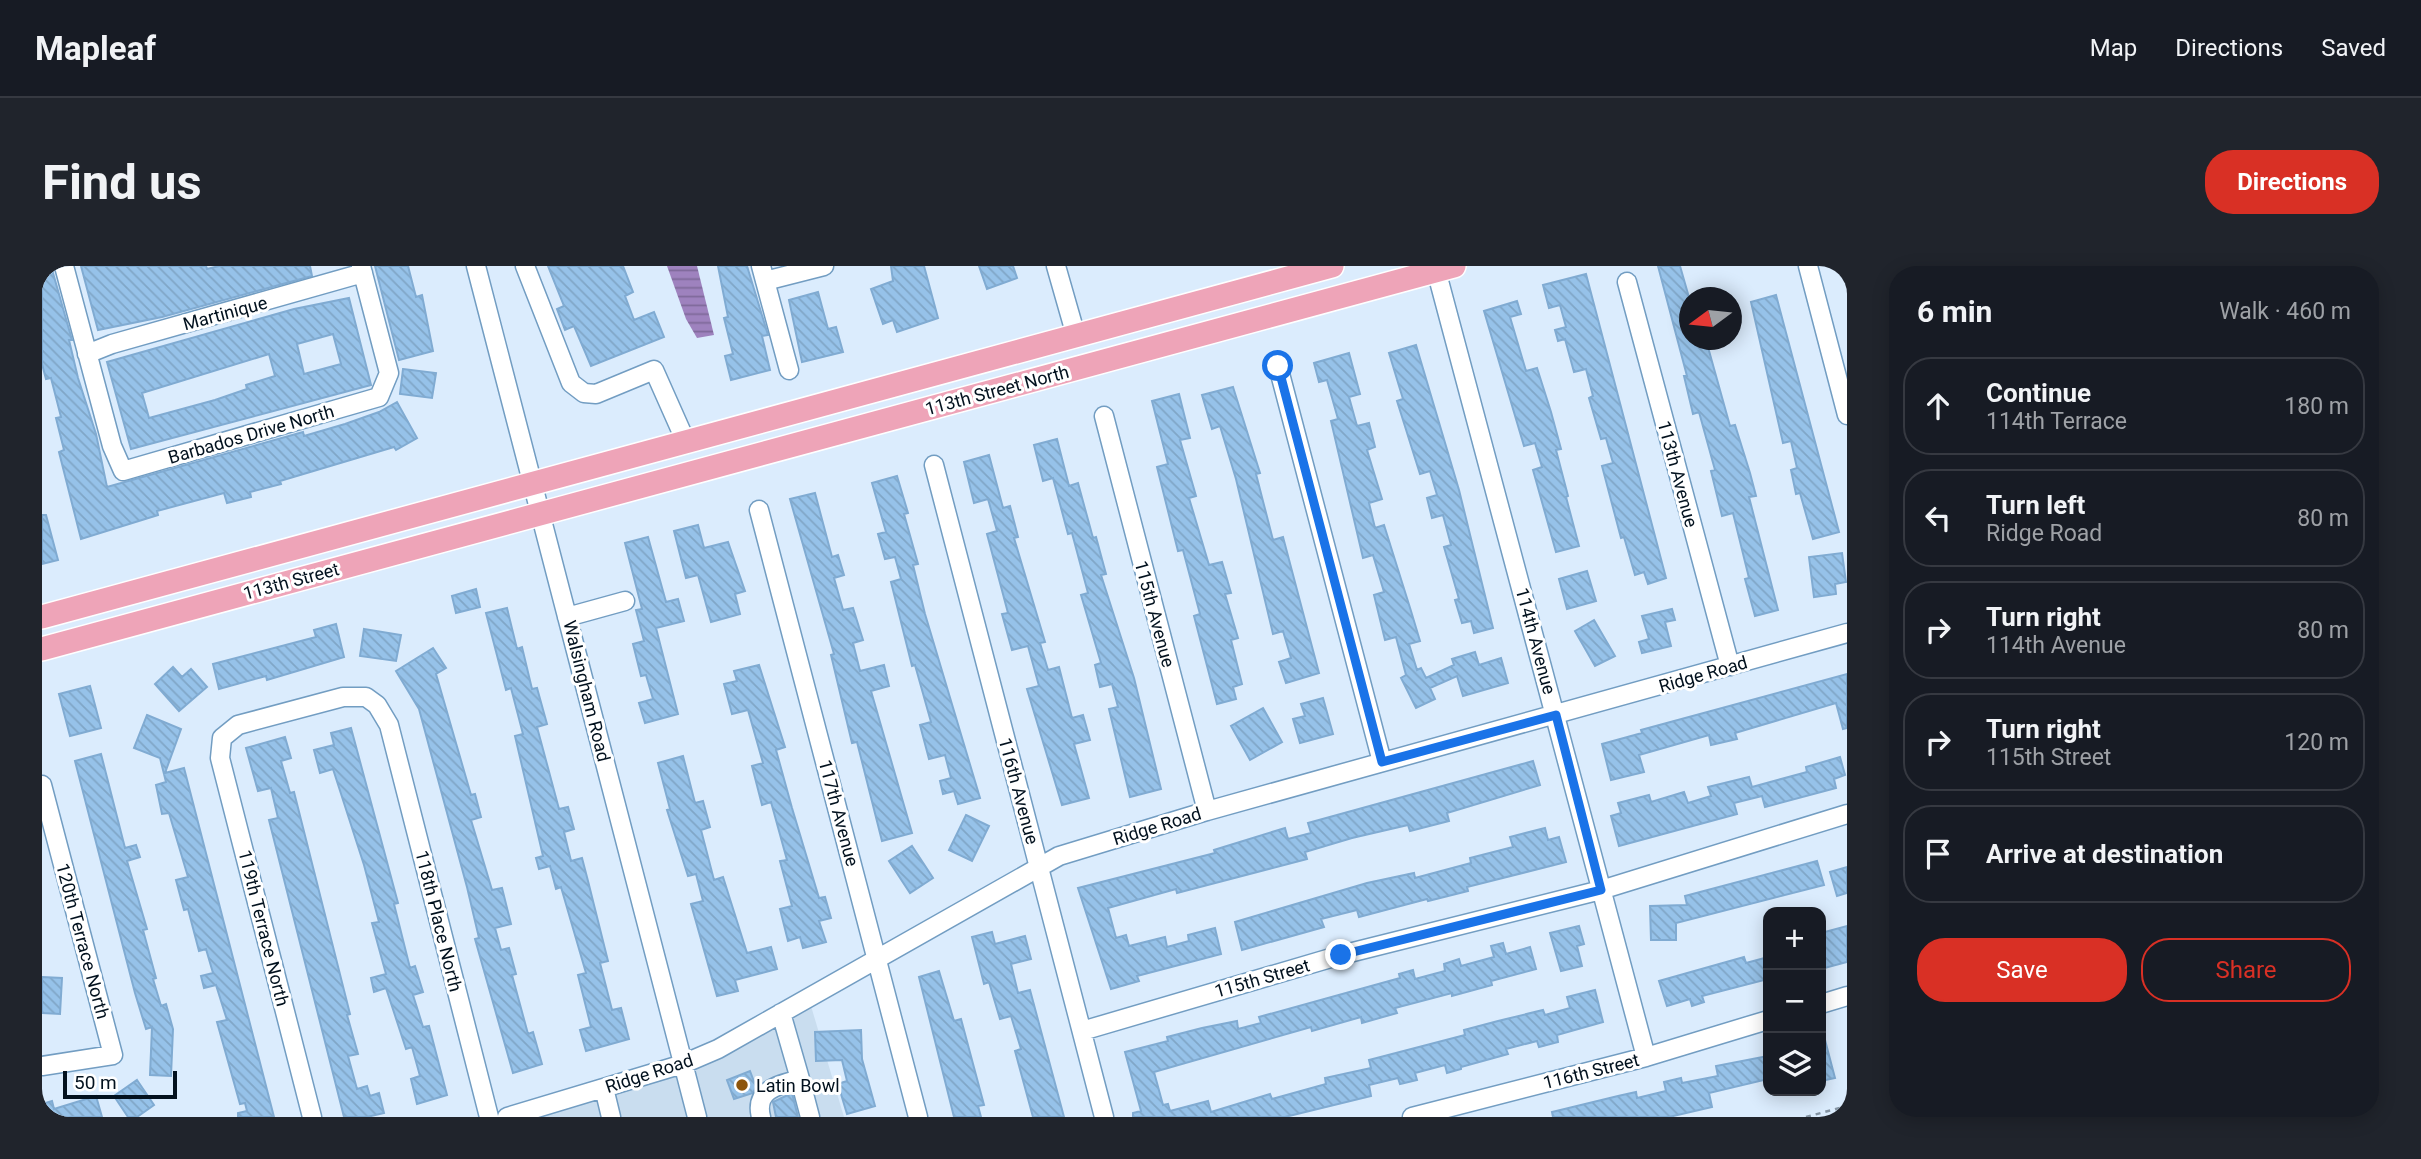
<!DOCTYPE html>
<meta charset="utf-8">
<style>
body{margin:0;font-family:Roboto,sans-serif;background:#20242c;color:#f1f3f6}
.controls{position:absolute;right:21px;bottom:21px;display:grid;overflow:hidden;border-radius:14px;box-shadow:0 4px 18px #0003}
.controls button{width:63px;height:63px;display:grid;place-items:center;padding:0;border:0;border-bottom:2px solid #363941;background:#171b24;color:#f1f3f6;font:35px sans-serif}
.compass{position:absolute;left:1637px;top:21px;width:63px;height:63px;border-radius:50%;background:#171b24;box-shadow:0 4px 18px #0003;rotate:255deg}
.scale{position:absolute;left:21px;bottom:18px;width:114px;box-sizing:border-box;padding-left:7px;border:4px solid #02111e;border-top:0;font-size:19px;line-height:24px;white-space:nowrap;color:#02111e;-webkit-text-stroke:5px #fff;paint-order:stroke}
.stop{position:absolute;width:21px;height:21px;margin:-16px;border:5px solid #1a73e8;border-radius:50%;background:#fff}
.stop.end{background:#1a73e8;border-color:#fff;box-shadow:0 2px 7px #0008}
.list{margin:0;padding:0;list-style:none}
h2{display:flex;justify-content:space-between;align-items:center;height:91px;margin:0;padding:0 28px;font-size:30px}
h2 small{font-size:23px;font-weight:400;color:#9ea1a6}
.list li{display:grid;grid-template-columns:46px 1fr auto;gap:21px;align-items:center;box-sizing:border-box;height:98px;margin:0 14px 14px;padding:0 14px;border:2px solid #363941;border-radius:28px}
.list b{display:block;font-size:26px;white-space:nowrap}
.list p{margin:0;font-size:23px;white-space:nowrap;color:#9ea1a6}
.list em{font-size:23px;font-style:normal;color:#9ea1a6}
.actions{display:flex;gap:14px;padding:21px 28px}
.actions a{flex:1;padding:16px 0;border:2px solid #d93025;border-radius:28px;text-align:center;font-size:24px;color:#d93025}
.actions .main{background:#d93025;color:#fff}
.icon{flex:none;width:38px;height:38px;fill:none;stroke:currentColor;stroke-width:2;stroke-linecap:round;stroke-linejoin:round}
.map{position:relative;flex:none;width:1805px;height:851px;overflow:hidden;border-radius:28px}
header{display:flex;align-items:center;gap:42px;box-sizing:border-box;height:98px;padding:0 35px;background:#171b24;border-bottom:2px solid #363941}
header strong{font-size:33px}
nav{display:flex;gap:38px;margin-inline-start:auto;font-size:24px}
.intro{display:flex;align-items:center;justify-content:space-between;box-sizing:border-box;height:168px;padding:0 42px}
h1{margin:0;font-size:49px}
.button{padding:18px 32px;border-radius:28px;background:#d93025;color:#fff;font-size:24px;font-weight:700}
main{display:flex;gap:42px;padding:0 42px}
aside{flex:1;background:#171b24;border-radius:28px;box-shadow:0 4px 18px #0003}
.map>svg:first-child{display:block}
.built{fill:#c9ddef}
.water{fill:url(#water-rules)}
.building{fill:url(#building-back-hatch);stroke:#80abd2;stroke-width:2;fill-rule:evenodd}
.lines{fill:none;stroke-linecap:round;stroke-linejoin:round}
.minor-casing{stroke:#729dc2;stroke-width:21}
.major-casing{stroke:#fff;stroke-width:26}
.path{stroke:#8494a3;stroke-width:2.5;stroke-dasharray:5 5;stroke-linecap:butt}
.minor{stroke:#fff;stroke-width:18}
.major{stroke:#eea4b8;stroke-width:23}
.route{stroke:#1a73e8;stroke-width:9}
.poi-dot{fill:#8d550c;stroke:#fff;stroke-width:2.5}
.labels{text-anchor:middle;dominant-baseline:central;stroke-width:6;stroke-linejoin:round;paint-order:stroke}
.street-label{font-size:18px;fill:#02111e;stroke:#fff}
.poi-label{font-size:18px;fill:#02111e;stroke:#fff;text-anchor:start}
</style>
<header>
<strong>Mapleaf</strong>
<nav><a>Map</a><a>Directions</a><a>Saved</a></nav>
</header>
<div class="intro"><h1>Find us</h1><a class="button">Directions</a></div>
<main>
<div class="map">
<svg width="1805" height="851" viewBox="0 0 1805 851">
<defs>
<pattern id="water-rules" width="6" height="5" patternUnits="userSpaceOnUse" patternTransform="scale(1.75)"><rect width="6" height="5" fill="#9e82be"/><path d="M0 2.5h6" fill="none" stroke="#7f699a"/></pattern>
<pattern id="building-back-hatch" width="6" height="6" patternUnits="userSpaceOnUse" patternTransform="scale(1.75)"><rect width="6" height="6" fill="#96c2e9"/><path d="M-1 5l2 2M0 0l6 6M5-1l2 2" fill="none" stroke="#80a6c7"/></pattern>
</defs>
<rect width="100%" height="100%" fill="#dbecfd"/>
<path class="built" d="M769,740L802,851H664L651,802Z
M634,808L646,851H493Z"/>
<path class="water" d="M625,0H655L672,69L655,72L644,53Z"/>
<path class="building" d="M0,0H9L30,74H27L36,112L54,168L65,221L261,166L262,170L303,158L337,146L355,136L375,172L354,184L352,181L238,215L239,218L208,226L209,231L185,237L182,227L115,245L116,249L39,273L17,186L22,184L14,152L19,151L9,112L4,113L0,98Z
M39,0H164L165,3L177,0H268L270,10L120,51L56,64Z
M333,0H366L374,31L380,29L391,85L357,94Z
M506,0H581L591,26L583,30L592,54L612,46L622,71L549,100L532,60L523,64L515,43L522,40Z
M676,0H705L726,69L720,70L728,104L689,114L683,90L691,88L682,52L686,51Z
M849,0H882L896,52L855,66L851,54L841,58L829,23L851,15Z
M937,0H971L975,12L945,23Z
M1616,0H1638L1648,35V74H1664L1688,160L1693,159L1708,207L1714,230L1707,231L1736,344L1713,350L1703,313L1707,312L1691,247L1680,250L1669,205L1673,204L1657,146L1651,148L1642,110H1645Z
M1544,8L1624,312L1606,318L1602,306L1593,309L1582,271L1579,272L1560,200L1571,197L1564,172L1559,173L1547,132L1551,130L1544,103L1532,106L1523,73L1516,75L1513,64L1524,61L1518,39L1507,42L1501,19Z
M776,26L786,63L794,61L801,86L760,96L747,34Z
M1734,29L1797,266L1771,273L1758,227L1754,228L1749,204L1755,202L1749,175L1741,177L1709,36Z
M307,32L329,119L89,183L65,96L252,43ZM291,68L299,98L262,108L255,78ZM227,88L233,110L204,119L205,123L173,134L107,152L100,127Z
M1475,35L1479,48L1468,51L1484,105L1495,102L1509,146L1519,183L1514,184L1526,230L1524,231L1537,280L1514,286L1491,204L1500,201L1493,177L1482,180L1442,45Z
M1374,79L1417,224L1451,362L1432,367L1429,355L1420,357L1413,334L1417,333L1402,281L1409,279L1401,249L1390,252L1385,232L1395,229L1388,205L1378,208L1355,135L1361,133L1347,87Z
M1307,87L1318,128L1307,131L1315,160L1327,157L1333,181L1325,184L1340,233L1327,237L1333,262L1342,259L1369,345L1378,375L1367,378L1375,404L1379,402L1384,412L1412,399L1410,393L1433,386L1437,399L1459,392L1466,417L1421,430L1415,410L1388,422L1393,433L1374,442L1359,412L1364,409L1354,371L1343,374L1332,329L1342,326L1331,289L1321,292L1289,155L1296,153L1285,114L1277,116L1272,97Z
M361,103L394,107L390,132L358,128Z
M1191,121L1218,207L1214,208L1231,274L1241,271L1277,407L1244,417L1237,396L1249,392L1241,365L1231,368L1194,213L1178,160L1170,163L1160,129Z
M1137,128L1148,172L1138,174L1154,230L1147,232L1167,299L1180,296L1189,327L1183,328L1196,372L1189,374L1200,418L1191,421L1194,433L1175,438L1152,350L1158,348L1141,284L1136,285L1115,201L1126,198L1110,135Z
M1015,173L1027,220L1036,217L1051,272L1054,271L1064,308L1059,309L1092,412L1119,523L1088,531L1067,443L1076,441L1070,418L1058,421L1053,399L1059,397L1039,329L1046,327L1030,267L1026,268L1011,212L1001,215L992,179Z
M947,189L961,242L968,240L976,271L972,272L1003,376L998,377L1006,404L1017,401L1030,452L1041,449L1048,474L1032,478L1047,532L1020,539L985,423L997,420L986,380L970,384L960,348L966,347L945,268L955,265L946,233L932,237L922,196Z
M855,210L866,247L862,248L876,298L871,299L883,348L938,532L916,538L912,525L901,528L898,515L909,512L903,489L887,493L878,459L889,456L873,399L870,400L849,316L859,313L853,291L843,293L836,268L844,266L830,217Z
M773,227L790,291L796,289L802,309L792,312L801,344L811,342L821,374L811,377L818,405L842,399L847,420L829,425L870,567L840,575L815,476L810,477L789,389L792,388L748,233Z
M0,249H4L16,294L0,298Z
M656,259L662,282L686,276L703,325L693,328L698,348L669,356L656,309L644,312L632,265Z
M606,271L624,336L636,333L642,355L614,362L636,448L603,457L597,437L611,433L604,409L599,410L591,378L602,375L594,344L600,343L583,277Z
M1800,287L1804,316L1793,318L1794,328L1772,331L1767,291Z
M1545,305L1554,335L1525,343L1517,313Z
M434,323L438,341L414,347L410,330Z
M465,342L475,383L480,381L490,423L495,422L505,458L495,461L517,543L526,541L532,563L522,566L529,595L540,592L546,615L566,695L558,697L570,744L579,742L587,773L544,785L538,764L549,761L536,709L544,707L519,621L514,623L508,600L497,603L494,592L501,590L473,470L481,468L469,422L464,424L444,347Z
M1630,343L1633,354L1623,356L1629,380L1600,387L1597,376L1607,373L1600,350Z
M1552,354L1573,390L1553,400L1533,365Z
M294,358L302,391L225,414L224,410L177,423L171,398L274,371L272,364Z
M322,363L359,369L354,395L318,390Z
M391,382L404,402L394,408L429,529L433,528L439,551L429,554L450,624L460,622L469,658L453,662L459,684L467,682L474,708L470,709L486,768L491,766L500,798L471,807L433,673L437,672L425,621L377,443L354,405Z
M717,399L743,481L734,484L750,542L777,632L783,631L789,652L777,655L784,676L761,682L758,671L746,675L738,643L750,640L738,595L745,594L729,536L720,539L710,500L721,497L706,444L690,448L682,418L695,415L692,405Z
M131,401L140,411L149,403L165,421L137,445L113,418Z
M1805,408V462L1801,463L1794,437L1693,467L1695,473L1669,479L1667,469L1597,489L1602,506L1569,514L1560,478L1600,467L1599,464Z
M48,420L59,462L28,470L17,428Z
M1281,432L1291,468L1258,477L1251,453L1263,450L1259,438Z
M1221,442L1240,476L1208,494L1189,460Z
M105,449L139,463L123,507L142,502L232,851H196V847L205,845L203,837L198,838L175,756L185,754L174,719L162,722L159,710L171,707L164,683L157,685L146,643L142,644L134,614L146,611L127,547L120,548L114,519L124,516L118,492L92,482Z
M309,462L356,637L352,638L368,702L373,700L381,726L371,729L381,761L387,760L405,829L375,838L369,813L378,810L370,781L364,783L344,722L332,726L329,712L344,708L330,657L337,656L322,599L291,503L278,507L272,484L292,479L289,467Z
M243,471L249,492L239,495L248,527L252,526L308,748L305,749L316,788L306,790L315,823L325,820L328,830L337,827L342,847L325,851H302L227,554L236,552L229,522L216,525L204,482Z
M59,488L83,582L94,579L98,591L85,595L105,663L101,664L114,712L111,713L119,740L124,738L131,763L129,810L108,809L110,761L104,763L93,727L33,495Z
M641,490L653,537L661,535L668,561L659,564L672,614L681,611L705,687L729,681L735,703L693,714L696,725L675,730L649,638L661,635L654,608L646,610L625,544L628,543L616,497Z
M1798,491L1803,509L1792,513L1794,522L1723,541L1720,530L1692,537L1695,548L1577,580L1569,550L1579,547L1576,537L1607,529L1609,536L1642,526L1646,537L1669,530L1666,521L1707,511L1710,521L1765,506L1764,501Z
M1491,495L1498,519L1405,547L1407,555L1368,565L1366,559L1310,572L1263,586L1265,593L1135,627L1134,623L1066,642L1074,672L1084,669L1087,680L1123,671L1125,681L1147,675L1146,669L1173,662L1179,688L1095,710L1097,715L1069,723L1036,622L1173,587L1172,584L1243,562L1246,573L1269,567L1266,557Z
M924,549L947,560L930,595L907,584Z
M1503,562L1506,574L1517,571L1524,596L1425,621L1426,625L1386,635L1385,633L1317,651L1315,644L1279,653L1282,661L1200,684L1193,656L1325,617L1372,607L1373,612L1429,597L1428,592L1471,581L1468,571Z
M870,580L891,612L868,627L847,595Z
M1775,595L1782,619L1634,657V674H1609L1608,640L1645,639L1643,630Z
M1805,601V627L1795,630L1788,606Z
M1537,660L1542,678L1535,680L1540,700L1519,705L1508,667Z
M1805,660V696L1779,703V667Z
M950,666L953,678L983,670L989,693L969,698L976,727L988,724L1022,851H991L973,785L979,783L969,750L958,753L947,716L942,718L930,671Z
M1461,677L1464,688L1488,681L1494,703L1449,715L1450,719L1410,730V727L1353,742L1355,747L1320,757L1319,751L1270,765L1269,761L1112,806L1121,839L1126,838L1128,845L1166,835L1169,846L1228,828L1230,833L1284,818L1283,812L1329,802L1327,794L1423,769L1422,764L1456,755L1501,744L1503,749L1528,742L1525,731L1553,724L1561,756L1515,769L1516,776L1497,781L1495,775L1464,783L1466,788L1419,801V803L1405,807L1403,799L1373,807L1375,814L1358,818L1356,812L1327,819L1329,830L1243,851H1091V847L1099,845L1083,786L1126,775L1125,771L1160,762L1195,755L1196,763L1219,757L1217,751L1358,712L1357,708L1371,704L1373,713L1403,705L1402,698L1417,693L1419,700L1452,691L1449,680Z
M1702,691L1704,697L1726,691V713L1660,730L1662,736L1650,740L1648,733L1625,740L1617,715Z
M897,705L912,755L919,753L942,839L936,840L939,851H912L877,711Z
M0,711L20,712L18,748L0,747Z
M819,764L820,793L833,840L805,848L796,818L805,815L800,794L774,795L773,766Z
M1779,774H1783L1793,812L1779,815Z
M1726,790V813L1667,827L1670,841L1627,851H1511L1510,846L1576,830L1594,826L1595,832L1624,825L1622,816L1639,812L1640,817L1676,810L1674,800Z
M708,805L714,821L711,827L692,833L685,814Z
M95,814L112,839L95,851H86L72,830Z
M750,827L756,851H734L731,836Z
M54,830L60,851H0V838L10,835L12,843Z"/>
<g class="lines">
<g class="minor-casing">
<path id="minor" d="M22,0L70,180L81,205L337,131L347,107L319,0
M434,0L655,851
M483,0L529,117L542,127L554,128L612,104L644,176
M719,0L747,104
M1014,0L1034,70
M1393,0L1604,791
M1766,0L1805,149
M723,15L782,0
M1585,16L1688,400
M45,88L70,78L321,7
M1236,100L1340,496
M1062,150L1165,545
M892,199L1062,851
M717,244L876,851
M525,351L583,335
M0,519L71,789L0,800
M1779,738L1805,730
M1040,765L1299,689L1559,624L1805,548
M758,813L768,851
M562,822L569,851
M270,851L178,492L180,472L196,459L301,431H324L335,439L347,459L447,851
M465,851L641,798L676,783L1017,590L1165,545L1805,367
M719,851C712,824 736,819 758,813L739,747
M1370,851L1604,791L1726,754"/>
</g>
<g class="major-casing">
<path id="major" d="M0,351L1290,0
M0,383L1412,0"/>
</g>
<path class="path" d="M1764,851L1805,840"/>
<use href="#minor" class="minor"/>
<use href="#major" class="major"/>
</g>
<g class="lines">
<path class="route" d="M1236,100L1340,496L1514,449L1559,624L1299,689"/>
</g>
<circle class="poi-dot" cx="700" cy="819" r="7"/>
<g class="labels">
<g class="street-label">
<text transform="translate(183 47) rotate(-15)">Martinique</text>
<text transform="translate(955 124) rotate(-15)">113th Street North</text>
<text transform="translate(209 168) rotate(-16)">Barbados Drive North</text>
<text transform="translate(1636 208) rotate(75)">113th Avenue</text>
<text transform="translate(249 315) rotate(-15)">113th Street</text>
<text transform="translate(1113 348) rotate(75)">115th Avenue</text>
<text transform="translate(1494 375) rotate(75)">114th Avenue</text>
<text transform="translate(1661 408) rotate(-16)">Ridge Road</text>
<text transform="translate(545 425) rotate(76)">Walsingham Road</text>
<text transform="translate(977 525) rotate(75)">116th Avenue</text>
<text transform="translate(797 547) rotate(75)">117th Avenue</text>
<text transform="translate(1115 560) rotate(-17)">Ridge Road</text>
<text transform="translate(397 655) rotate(76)">118th Place North</text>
<text transform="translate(222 662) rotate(76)">119th Terrace North</text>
<text transform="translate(41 675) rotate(75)">120th Terrace North</text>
<text transform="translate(1220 712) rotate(-16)">115th Street</text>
<text transform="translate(1549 805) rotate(-14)">116th Street</text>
<text transform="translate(607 807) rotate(-18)">Ridge Road</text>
</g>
<g class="poi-label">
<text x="714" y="819">Latin Bowl</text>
</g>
</g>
</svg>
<div class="controls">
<button>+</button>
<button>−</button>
<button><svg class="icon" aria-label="layers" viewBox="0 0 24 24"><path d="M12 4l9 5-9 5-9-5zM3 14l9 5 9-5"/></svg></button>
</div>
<svg class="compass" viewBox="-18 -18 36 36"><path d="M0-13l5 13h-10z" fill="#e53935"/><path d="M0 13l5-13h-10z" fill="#9ea1a6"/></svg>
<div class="scale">50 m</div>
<div class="stop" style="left:1236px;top:100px"></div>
<div class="stop end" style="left:1299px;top:689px"></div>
</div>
<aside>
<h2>6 min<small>Walk · 460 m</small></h2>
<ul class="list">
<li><svg class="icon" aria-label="ahead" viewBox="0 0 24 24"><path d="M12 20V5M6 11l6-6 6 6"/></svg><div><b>Continue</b><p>114th Terrace</p></div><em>180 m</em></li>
<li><svg class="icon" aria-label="left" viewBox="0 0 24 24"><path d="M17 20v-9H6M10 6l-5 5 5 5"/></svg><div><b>Turn left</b><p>Ridge Road</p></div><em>80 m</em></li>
<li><svg class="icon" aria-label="right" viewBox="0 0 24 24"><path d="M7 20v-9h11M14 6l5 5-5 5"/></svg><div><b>Turn right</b><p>114th Avenue</p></div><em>80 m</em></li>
<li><svg class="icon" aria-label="right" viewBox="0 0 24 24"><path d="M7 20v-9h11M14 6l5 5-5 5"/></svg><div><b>Turn right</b><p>115th Street</p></div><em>120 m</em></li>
<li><svg class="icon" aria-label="arrive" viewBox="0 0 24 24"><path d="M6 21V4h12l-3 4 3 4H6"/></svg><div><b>Arrive at destination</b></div></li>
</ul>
<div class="actions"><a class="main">Save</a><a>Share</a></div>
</aside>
</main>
